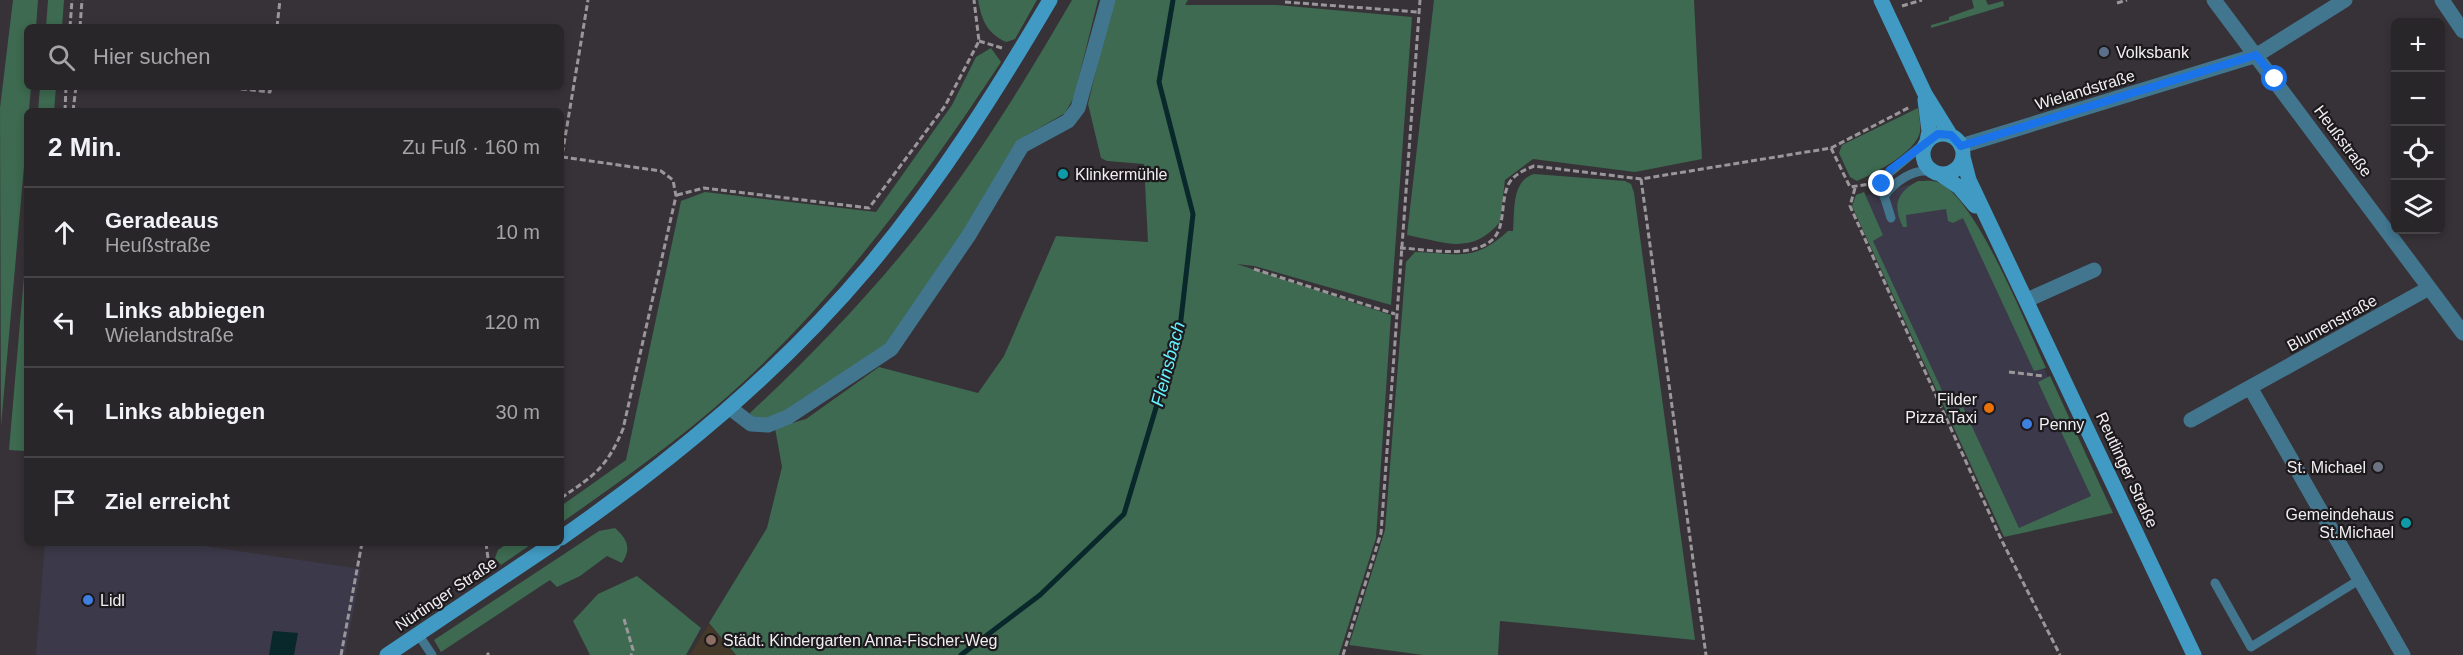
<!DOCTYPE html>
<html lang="de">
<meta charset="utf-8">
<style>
body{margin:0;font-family:Helvetica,sans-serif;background:#353235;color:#f1f3f6}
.controls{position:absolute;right:18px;top:18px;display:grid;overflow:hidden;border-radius:9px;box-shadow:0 3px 9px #0003}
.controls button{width:54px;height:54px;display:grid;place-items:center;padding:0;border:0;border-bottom:2px solid #454346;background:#292629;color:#f1f3f6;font:30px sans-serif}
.stop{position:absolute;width:18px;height:18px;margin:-14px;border:4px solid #1a73e8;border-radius:50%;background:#fff}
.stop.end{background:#1a73e8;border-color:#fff;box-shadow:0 2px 6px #0008}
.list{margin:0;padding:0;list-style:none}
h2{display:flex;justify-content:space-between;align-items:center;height:78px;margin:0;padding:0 24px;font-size:26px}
h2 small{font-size:20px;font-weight:400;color:#a5a5a8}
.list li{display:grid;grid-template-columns:39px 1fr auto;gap:18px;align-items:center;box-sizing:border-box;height:90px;padding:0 24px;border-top:2px solid #454346}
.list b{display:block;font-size:22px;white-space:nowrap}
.list p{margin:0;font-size:20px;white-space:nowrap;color:#a5a5a8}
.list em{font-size:20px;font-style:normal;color:#a5a5a8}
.icon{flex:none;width:33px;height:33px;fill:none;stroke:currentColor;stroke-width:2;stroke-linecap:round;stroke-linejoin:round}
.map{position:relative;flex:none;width:2463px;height:655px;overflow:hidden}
.search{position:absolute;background:#292629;box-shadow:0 3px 9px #0003;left:24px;top:24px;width:540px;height:66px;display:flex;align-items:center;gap:15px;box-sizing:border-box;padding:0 21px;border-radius:9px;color:#a5a5a8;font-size:22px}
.panel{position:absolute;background:#292629;box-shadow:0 3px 9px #0003;left:24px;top:108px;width:540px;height:438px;border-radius:9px}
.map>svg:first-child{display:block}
.commercial{fill:#3c394a}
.education{fill:#45392a}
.green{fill:#3d6a50}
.water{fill:#08282b}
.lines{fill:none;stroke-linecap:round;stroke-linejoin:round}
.stream{stroke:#08282b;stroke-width:5}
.path{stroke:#9a969a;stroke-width:3;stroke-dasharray:6 3;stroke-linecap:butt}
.lane{stroke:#42768f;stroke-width:9}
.street{stroke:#42768f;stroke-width:15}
.secondary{stroke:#419ac3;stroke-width:15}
.route{stroke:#1a73e8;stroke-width:8}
.service-dot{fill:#5c6f8a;stroke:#1d1a1d;stroke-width:2}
.culture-dot{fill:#0f9aa8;stroke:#1d1a1d;stroke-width:2}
.food-dot{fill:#e8710a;stroke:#1d1a1d;stroke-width:2}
.shop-dot{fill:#3f7fe0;stroke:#1d1a1d;stroke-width:2}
.worship-dot{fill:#6b7280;stroke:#1d1a1d;stroke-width:2}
.education-dot{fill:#8d6e63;stroke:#1d1a1d;stroke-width:2}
.labels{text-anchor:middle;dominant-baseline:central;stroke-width:4.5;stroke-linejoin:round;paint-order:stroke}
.poi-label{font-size:16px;fill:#f2eff2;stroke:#1d1a1d;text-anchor:start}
.street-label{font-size:16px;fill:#f2eff2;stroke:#1d1a1d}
.water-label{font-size:18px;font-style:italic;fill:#65f2ff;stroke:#1d1a1d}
</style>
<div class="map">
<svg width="2463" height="655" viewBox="0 0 2463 655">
<rect width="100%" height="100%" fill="#373237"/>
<path class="commercial" d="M1917,183L1955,197L1990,256L2112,511L2004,532L1858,214L1855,198Z
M45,543H184L361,569L345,655H36Z"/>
<path class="education" d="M709,624L735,655H690Z"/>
<path class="green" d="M13,0H38L36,27H27V87H31L1,426L0,108Z
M48,0H64L62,27H46Z
M978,0H1037L1015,39L1006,42C987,33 982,21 978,0Z
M1072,0H1098L1074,97L1065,113L1022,138L961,239L886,345L806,404L765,420L754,419L750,413C811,356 870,295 922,229C978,158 1026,79 1072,0Z
M1113,0H1188L1185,5H1277L1412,17L1391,305L1254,266L1237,264L1391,315L1376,538L1339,655H736L709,623L767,528L782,467L775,428L806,419L879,367L978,393L1004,356L1056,236L1148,242L1144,164L1107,161L1101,158L1088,104Z
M1434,0H1694L1702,159L1635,172L1533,159L1505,180L1500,222C1471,256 1445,242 1407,235Z
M1972,0H1986L1988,5L2003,1L2004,6L1931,28V25L1949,20V17L1974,8Z
M991,48L1001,62C922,182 836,300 728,396C675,443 618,483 561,523V506L626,460L681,201L705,192L876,212L952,105L976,57Z
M40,87H56L54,111H38Z
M1918,108C1919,116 1921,124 1920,132C1915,153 1875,173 1857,181L1850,177L1839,153L1842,145Z
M1534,174L1625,181L1631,184L1634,193L1695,640L1500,621L1498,655H1423L1349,645L1385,530L1406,262L1415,252C1459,253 1473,263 1508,231H1513C1515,211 1511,181 1534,174Z
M1918,181C1924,181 1931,180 1937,182C1975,194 2028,330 2046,368L2034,371L1963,218L1953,223L1948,221L1946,209L1906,215L1907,227H1903C1892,205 1897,192 1918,181Z
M1864,192L1883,235L1873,241L1952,412L1963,407L2019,528L2091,496L2038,382L2050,376L2113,513L2004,537L1852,206L1856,195Z
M27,241V426L25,451L9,450Z
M615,528C627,539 632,548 622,563L607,556L580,576L557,587L550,580L441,652L434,640L599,531Z
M508,543H533L501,565L495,558L498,550Z
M637,576L701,628L686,655H590L573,621L598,594Z"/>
<path class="water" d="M273,631L298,633L294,655H269Z"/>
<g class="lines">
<path class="stream" d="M961,655L1040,595L1124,514L1180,328L1193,214L1159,82L1173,0"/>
<path class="path" d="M1285,2L1418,12
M2117,3L2127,0
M1902,6L1922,0
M70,27L72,0
M80,27L82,0
M277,27L280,0
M979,41L1002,48
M223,87L270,92L271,87
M65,111L66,87
M73,111L76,87
M1831,148L1910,107
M561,162L588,0
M1641,179L1706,655
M1855,188L1850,206L2001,539L2060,655
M677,195L704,188L869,208L945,106L979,41L974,0
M1400,248C1421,249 1448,254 1469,250C1512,242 1497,212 1508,185C1513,175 1524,170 1534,166L1641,179L1831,148L1850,187L1870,184
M1254,269L1395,314
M2009,372L2043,376
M561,498C595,475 607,467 623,429L676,196L673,180L661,171L562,157
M486,543L489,566
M624,619L633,650L631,655
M487,653L489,655
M341,655L362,543
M1343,655L1381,533L1420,0"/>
<path class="lane" d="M1884,197C1893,183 1914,167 1932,172
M1891,218L1882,189L1883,178L1925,143
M2215,583L2251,647L2359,580
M418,634L432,655"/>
<path class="street" d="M2214,0L2463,333
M2442,0L2463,31
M1961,146L2257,55L2345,0
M2027,300L2094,270
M2251,389L2403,655
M730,408L751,424L768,425L788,417L891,349L969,235L1022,146L1068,121L1078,108L1108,0
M2191,420L2429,288"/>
<path class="secondary" d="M1881,0L1925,94L1951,136
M1925,100L1929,131L1927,141
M1923 154a20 20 0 1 1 40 0a20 20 0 1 1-40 0Z
M1963,157L1969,180L2194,655
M1940,174L1959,187L1975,206
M561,538C674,459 781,371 869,266C938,183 996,92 1050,0
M387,655L554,543"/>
</g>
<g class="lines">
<path class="route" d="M1882,184L1890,170L1938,134L1951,135L1961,146L2256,55L2275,79"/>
</g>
<circle class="service-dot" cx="2104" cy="52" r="6"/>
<g class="culture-dot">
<circle cx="1063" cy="174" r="6"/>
<circle cx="2406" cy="523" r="6"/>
</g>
<circle class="food-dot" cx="1989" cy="408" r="6"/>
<g class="shop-dot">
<circle cx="2027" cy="424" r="6"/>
<circle cx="88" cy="600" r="6"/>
</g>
<circle class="worship-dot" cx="2378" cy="467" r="6"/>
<circle class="education-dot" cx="711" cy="640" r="6"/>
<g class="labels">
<g class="poi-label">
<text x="2116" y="52">Volksbank</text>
<text x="1075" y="174">Klinkermühle</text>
<text x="1977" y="399" text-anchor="end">Filder<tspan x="1977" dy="18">Pizza Taxi</tspan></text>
<text x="2039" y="424">Penny</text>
<text x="2366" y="467" text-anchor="end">St. Michael</text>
<text x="2394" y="514" text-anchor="end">Gemeindehaus<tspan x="2394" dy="18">St.Michael</tspan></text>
<text x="100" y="600">Lidl</text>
<text x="723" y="640">Städt. Kindergarten Anna-Fischer-Weg</text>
</g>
<g class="street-label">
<text transform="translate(2085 90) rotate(-17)">Wielandstraße</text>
<text transform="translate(2343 141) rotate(53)">Heußstraße</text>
<text transform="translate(2332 323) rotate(-29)">Blumenstraße</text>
<text transform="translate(2127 470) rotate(65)">Reutlinger Straße</text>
<text transform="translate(446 594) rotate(-34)">Nürtinger Straße</text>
</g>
<g class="water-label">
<text transform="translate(1168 364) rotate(-75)">Fleinsbach</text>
</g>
</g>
</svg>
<div class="controls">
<button>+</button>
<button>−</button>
<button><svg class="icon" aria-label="locate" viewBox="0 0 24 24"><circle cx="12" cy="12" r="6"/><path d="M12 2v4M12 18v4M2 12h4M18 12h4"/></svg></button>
<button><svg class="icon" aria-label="layers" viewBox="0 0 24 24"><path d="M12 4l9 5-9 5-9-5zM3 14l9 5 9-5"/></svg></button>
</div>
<div class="stop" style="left:2275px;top:79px"></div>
<div class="stop end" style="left:1882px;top:184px"></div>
<div class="search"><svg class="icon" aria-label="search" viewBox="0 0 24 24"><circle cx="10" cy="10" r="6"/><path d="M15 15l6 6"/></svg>Hier suchen</div>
<section class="panel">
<h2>2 Min.<small>Zu Fuß · 160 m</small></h2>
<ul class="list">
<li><svg class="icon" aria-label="ahead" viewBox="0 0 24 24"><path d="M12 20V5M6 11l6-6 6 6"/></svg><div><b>Geradeaus</b><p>Heußstraße</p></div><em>10 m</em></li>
<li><svg class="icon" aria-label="left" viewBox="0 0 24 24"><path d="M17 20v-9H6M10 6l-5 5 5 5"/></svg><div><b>Links abbiegen</b><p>Wielandstraße</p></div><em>120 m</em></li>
<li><svg class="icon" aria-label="left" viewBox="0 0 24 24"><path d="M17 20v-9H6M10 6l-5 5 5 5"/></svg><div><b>Links abbiegen</b></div><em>30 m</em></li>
<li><svg class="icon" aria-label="arrive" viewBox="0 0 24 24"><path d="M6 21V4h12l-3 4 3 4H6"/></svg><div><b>Ziel erreicht</b></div></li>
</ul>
</section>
</div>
